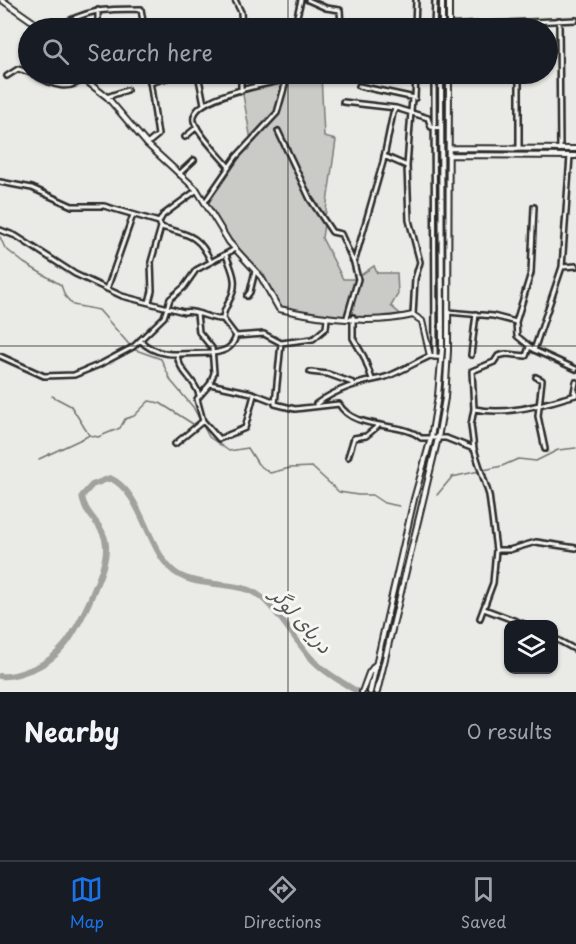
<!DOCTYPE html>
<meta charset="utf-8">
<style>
body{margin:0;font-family:"Playpen Sans","Playpen Sans Arabic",sans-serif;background:#242831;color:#f1f3f6}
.controls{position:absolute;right:18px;bottom:18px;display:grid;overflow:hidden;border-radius:12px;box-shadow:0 2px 4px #0004}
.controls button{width:54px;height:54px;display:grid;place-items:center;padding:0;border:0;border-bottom:2px solid #363941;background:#171b24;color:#f1f3f6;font:30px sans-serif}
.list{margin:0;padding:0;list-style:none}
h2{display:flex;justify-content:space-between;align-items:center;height:78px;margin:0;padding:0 24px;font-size:26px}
h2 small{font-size:20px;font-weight:400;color:#9ea1a6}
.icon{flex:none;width:33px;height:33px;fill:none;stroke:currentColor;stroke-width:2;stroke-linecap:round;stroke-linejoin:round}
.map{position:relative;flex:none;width:576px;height:692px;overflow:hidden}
.search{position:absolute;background:#171b24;box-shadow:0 2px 4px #0004;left:18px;right:18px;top:18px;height:66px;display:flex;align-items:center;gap:15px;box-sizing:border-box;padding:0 21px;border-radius:33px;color:#9ea1a6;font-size:22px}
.sheet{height:168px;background:#171b24}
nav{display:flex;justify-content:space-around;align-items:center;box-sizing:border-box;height:84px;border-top:2px solid #363941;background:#171b24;font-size:16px;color:#9ea1a6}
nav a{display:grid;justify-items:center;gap:3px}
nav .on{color:#1a73e8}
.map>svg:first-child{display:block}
.green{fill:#cacac7;stroke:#7a7a79;stroke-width:1.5}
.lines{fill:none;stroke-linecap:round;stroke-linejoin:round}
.stream{stroke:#727270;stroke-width:1.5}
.river{stroke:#a1a19e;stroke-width:6}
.street-casing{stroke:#2b2b2b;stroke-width:8}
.secondary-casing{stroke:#2b2b2b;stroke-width:8}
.street{stroke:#f6f6f2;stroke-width:3}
.secondary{stroke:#f6f6f2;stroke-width:4}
.grid{fill:none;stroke:#2b2b2b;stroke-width:1.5;stroke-opacity:0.55}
.labels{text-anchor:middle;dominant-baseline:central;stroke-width:6;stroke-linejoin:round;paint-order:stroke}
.water-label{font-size:20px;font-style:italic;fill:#545453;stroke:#f6f6f2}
</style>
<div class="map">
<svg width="576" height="692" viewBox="0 0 576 692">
<rect width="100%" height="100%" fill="#eaeae6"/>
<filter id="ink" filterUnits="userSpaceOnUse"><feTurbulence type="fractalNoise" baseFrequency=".0167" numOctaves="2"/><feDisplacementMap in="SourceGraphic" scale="12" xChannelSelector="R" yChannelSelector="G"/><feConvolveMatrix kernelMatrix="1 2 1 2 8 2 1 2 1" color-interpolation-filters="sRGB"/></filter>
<g filter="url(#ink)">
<path class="green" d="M290,74H321L324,137L336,140L322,238L343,279H355L374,266L377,273H397L398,294L391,306L404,317L339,319L279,309L261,277L235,249L205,202L251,140L242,89Z"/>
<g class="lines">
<path class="stream" d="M0,237L5,248L24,263L61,285L65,296L73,305L99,310L133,349L161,359L171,381L193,407L209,437L229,451L248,448L258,464L270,473L290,468L312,467L339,492L358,495H372L384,503L399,506
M52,396L71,406L89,435L98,437L120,428L125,419L134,416L149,401L160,403L193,424
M39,459L88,436
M437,495L452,477L502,466L518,459L536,461L558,450L576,448"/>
<path class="river" d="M0,676C10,677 17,675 27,671C63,659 76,631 91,598C97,582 107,563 106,545C105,525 84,515 82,496L92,485L110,478C141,492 146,543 170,568C191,590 232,579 257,594C274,605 296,641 310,657C322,671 343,683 358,692"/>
<g class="street-casing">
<path id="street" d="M235,0L241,12L242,28
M308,0L326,8L340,10L341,28
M559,20L560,149
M442,26L576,20
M415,27L416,0
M55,28C88,9 103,9 141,9L144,28
M98,28V10
M294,28L301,0
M369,28L435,26
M434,28L435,0
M33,74C52,85 70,94 88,74
M198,74L204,104
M241,74V91
M434,74L435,357
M7,76L18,69L28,72
M150,83L180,74
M359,86L415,98L416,74
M107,97L127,90
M412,98L407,166L409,220L420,262L415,279L413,315
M343,102L396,108
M278,131L310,199L332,232L341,234L353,261
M185,137L197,127
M147,144L158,135L149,74
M519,149V74
M384,156L407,166
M229,167C220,156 197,133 194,121C189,97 263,85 279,81
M179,174L194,160
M0,182L32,188L72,206H104L159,222L163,215L197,190
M205,202L236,157L277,113L288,74
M534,207L531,273L516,322L517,336L534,350L576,369
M161,227C188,235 199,234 211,262
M0,230L16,236L75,274L122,296L184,312C196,309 209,320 223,319
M226,255C233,272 239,284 229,301C226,309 223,310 223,319L236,336
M562,267L576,266
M107,289L133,215
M247,296L250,292L255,271
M149,302L152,291L151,262L161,227L159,222
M448,312L493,316L516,322
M197,314L199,332L212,348L214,373L210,384L197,399L203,421L219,439L245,428L254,395
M347,317L358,279L354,263L383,162L393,113L396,108L428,118L431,127L441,128
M353,317V338L364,357L372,379
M140,340C158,360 185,353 211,353
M281,343L275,404L295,409L339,404C354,431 402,421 421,438H446L474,449
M534,350L562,267L570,156
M213,353C225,351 232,349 236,336L264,334L281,343L313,339L326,328L327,319
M177,354C178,371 195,379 199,395
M471,355L476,314
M0,356L44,376L74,375L101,364L133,347L164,317L170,299L184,287L196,270L235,249
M310,372L328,374L353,383
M536,377L542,380L538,416L545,449
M210,384L252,393L273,401
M576,394L574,392L576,382
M316,404C337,389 357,383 382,378C393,376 418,361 430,356
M474,409C510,416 542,404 576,395
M175,444L203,421
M348,457L354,438L366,436L378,426
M496,550H509L536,542L576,548
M484,609L524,624
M480,618L493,583L496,550L489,495L474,449L471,425L474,409L472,371L494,362L498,356L506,354L526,356L529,347
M554,638L576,650"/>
</g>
<g class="secondary-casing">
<path id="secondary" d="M2,0L42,28
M442,0V28
M449,0V28
M77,74L107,97L147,144L197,190L229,242L261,277L279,309C322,318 371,325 413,315L422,321L430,356L441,357
M449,148L576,149
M449,155L576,156
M362,692L369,673L375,665
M370,692L414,499L431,438L438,396L442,349L441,74
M377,692L438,438L445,398L448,351L449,74"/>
</g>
<use href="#street" class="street"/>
<use href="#secondary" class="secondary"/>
</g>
</g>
<path class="grid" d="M288,0V28M288,74V692M0,346H576"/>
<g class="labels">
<g class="water-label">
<text transform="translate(302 620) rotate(48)">دریای لوگر</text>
</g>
</g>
</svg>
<div class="controls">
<button><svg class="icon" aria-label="layers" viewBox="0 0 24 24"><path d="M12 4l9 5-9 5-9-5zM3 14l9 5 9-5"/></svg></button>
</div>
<div class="search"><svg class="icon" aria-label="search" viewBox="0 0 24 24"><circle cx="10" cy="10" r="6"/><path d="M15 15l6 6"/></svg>Search here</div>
</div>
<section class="sheet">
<h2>Nearby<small>0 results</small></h2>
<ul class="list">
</ul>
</section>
<nav>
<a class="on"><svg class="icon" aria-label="map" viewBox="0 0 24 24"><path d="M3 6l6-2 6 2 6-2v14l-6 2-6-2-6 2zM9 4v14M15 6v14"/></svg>Map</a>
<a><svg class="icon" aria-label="directions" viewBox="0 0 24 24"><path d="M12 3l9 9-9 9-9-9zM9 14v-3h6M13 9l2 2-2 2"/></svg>Directions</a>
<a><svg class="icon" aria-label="saved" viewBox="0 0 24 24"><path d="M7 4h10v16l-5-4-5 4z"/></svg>Saved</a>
</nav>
